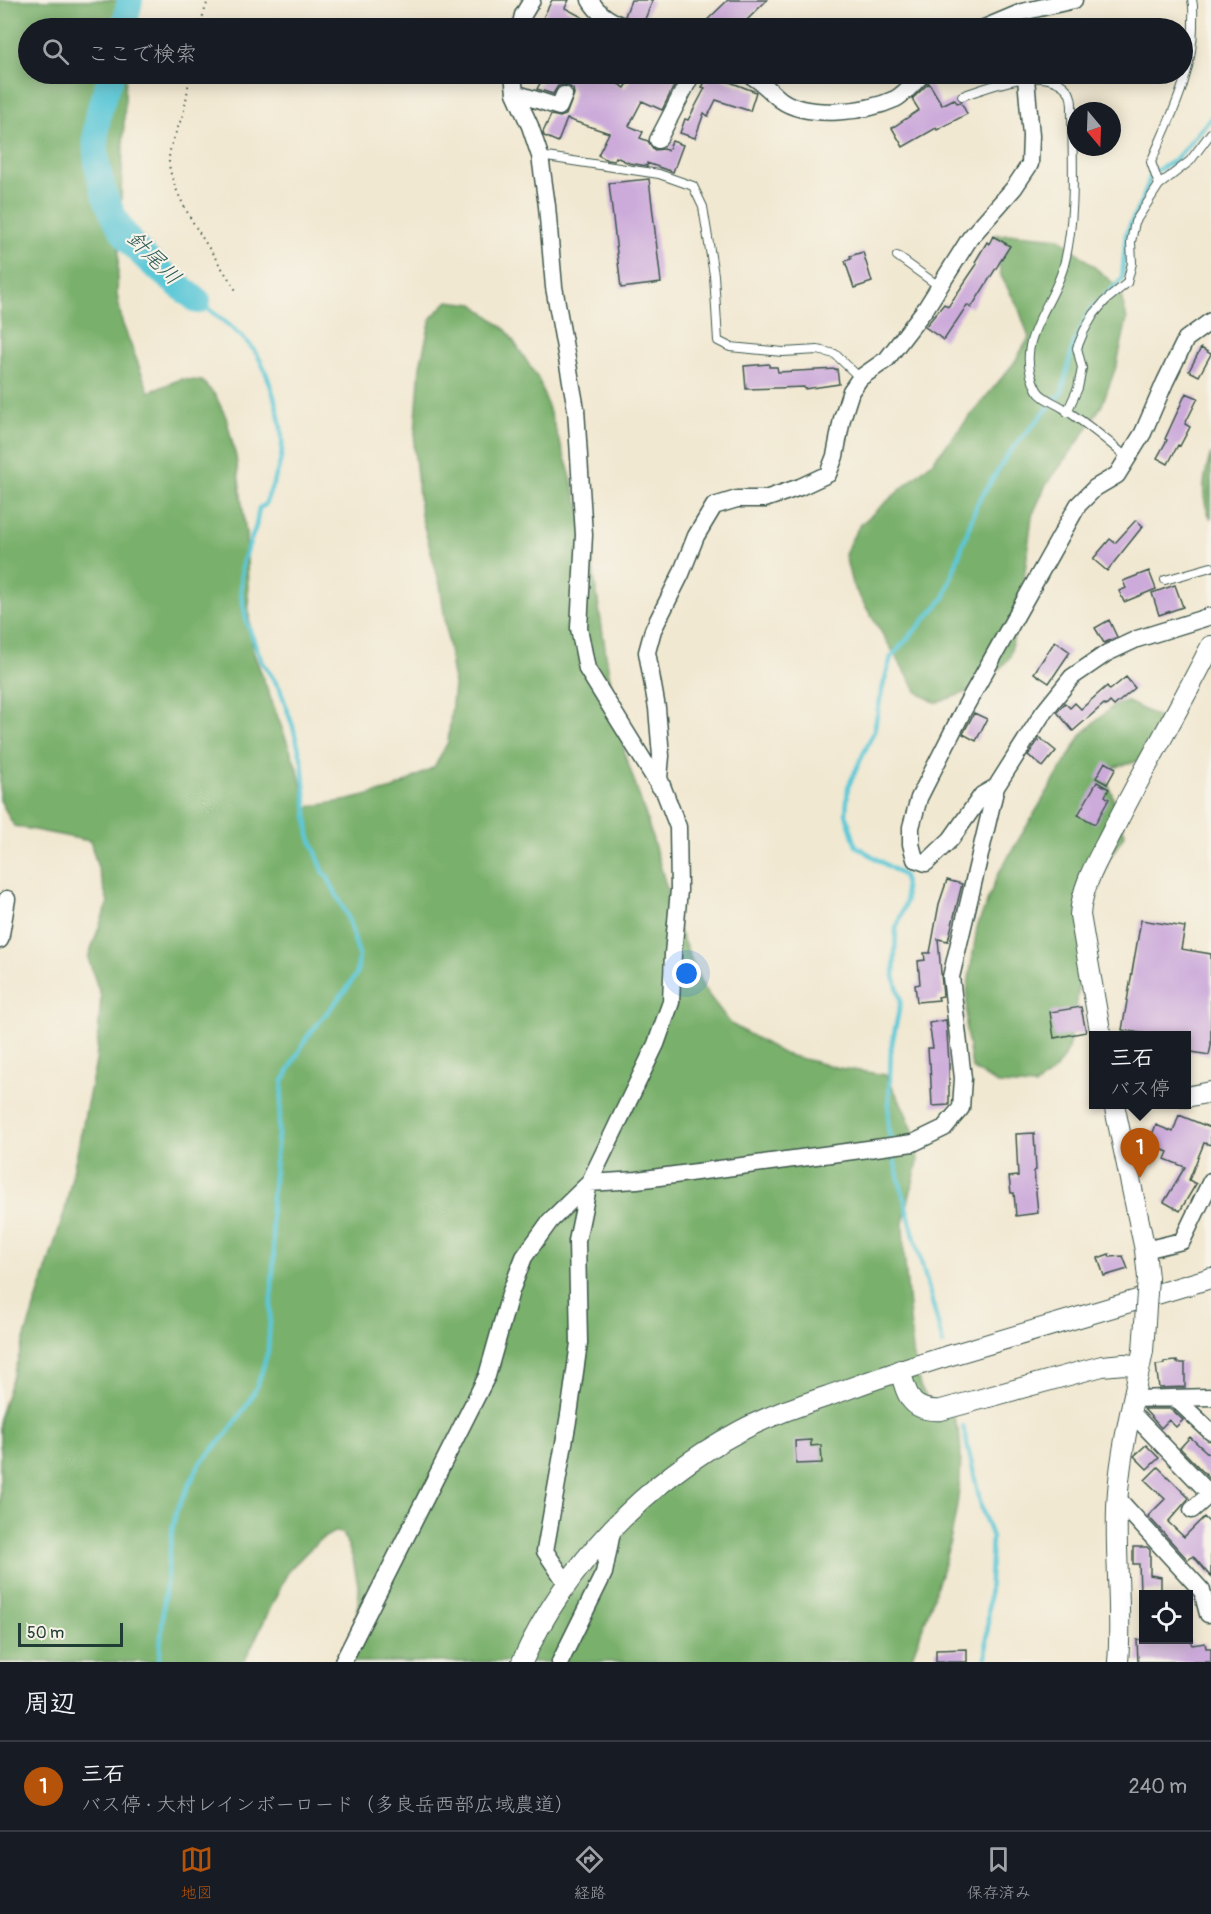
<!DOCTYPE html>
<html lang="ja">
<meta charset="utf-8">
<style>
body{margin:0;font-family:Pangolin,"Klee One",sans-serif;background:#242831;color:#f1f3f6}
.controls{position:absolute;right:18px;bottom:18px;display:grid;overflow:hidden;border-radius:0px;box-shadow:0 3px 15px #0003}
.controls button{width:54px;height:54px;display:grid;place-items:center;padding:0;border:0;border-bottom:2px solid #363941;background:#171b24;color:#f1f3f6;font:30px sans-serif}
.compass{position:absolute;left:1067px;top:102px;width:54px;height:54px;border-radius:50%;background:#171b24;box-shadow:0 3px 15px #0003;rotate:161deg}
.scale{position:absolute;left:18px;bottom:15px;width:105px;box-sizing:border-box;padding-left:6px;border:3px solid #1f3d34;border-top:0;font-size:16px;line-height:21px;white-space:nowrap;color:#1f3d34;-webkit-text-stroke:4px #f7f3e8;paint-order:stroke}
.you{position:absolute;left:687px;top:974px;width:21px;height:21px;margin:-15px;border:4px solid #fff;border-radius:50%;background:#1a73e8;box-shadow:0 0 0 9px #1a73e833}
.badge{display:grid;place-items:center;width:39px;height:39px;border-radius:50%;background:#b45309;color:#fff;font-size:20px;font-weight:700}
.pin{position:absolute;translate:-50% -50px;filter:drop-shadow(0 2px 3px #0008)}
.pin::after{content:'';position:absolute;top:32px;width:21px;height:18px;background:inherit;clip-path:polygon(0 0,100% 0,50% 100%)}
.popup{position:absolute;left:1089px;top:1031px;width:102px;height:78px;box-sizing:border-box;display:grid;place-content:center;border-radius:0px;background:#171b24;filter:drop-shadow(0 2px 4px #0005);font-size:20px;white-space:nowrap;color:#9ea1a6}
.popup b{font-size:22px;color:#f1f3f6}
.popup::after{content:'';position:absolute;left:50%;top:100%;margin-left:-12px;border:12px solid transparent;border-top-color:#171b24}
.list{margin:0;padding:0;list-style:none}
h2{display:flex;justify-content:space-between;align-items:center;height:78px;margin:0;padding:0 24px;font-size:26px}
h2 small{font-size:20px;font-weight:400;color:#9ea1a6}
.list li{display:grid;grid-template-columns:39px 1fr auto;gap:18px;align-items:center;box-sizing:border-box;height:90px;padding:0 24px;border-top:2px solid #363941}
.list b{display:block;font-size:22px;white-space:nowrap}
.list p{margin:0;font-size:20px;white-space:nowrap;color:#9ea1a6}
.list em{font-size:20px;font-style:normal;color:#9ea1a6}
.icon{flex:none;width:33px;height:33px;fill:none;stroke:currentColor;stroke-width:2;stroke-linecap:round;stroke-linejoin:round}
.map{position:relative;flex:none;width:1211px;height:1662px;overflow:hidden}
.search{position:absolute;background:#171b24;box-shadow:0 3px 15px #0003;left:18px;right:18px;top:18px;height:66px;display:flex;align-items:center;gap:15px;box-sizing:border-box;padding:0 21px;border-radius:33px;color:#9ea1a6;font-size:22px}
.sheet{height:168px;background:#171b24}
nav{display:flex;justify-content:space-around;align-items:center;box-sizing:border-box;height:84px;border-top:2px solid #363941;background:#171b24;font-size:16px;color:#9ea1a6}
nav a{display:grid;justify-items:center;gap:3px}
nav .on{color:#b45309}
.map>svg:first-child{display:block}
.forest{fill:#79b06c;stroke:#4c7650;stroke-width:1.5}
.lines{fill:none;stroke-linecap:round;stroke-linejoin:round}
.stream{stroke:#5dc8d7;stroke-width:4.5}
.river{stroke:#5dc8d7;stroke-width:26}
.building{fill:#ccaada}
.service-casing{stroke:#3e574c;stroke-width:10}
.minor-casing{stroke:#3e574c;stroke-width:19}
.tertiary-casing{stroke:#3e574c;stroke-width:22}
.path{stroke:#3e574c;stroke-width:2;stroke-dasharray:1.5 4.5;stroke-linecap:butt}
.service{stroke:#fff;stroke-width:8}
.minor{stroke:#fff;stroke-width:16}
.tertiary{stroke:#fff;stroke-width:20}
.tertiary-bridge-casing{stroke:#3e574c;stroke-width:22;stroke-linecap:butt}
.tertiary-bridge{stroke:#fff;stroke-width:20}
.labels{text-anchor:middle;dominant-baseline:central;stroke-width:4.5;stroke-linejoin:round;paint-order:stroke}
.water-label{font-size:22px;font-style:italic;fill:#2b5955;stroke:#f7f3e8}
</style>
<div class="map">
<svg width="1211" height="1662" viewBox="0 0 1211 1662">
<rect width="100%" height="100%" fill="#f7f3e8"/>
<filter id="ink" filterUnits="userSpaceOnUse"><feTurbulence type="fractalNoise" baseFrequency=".0167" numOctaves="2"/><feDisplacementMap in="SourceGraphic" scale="12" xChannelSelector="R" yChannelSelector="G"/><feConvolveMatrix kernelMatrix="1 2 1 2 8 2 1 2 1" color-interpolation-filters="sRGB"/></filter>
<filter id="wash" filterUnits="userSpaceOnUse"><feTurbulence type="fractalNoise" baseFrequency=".008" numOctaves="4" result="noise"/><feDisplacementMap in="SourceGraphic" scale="24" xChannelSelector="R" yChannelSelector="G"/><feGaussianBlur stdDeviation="1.35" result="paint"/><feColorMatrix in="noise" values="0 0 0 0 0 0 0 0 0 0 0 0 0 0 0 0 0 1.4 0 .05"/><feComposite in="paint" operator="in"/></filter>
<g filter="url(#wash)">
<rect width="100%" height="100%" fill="#f1e8d1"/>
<path class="forest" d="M0,0H131L129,28H28V74H126L117,294L122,322L149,392L181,379L202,381L215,395L226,417L236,457L246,534L249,618L253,651L298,771L307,807L349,800L393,789L434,767L448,742L454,685L440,585L421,515L414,447L420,366L431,318L448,301L474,304L507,331L539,380L568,467L589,542L609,674L625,754L646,816L679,931L704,989L731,1024L784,1054L839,1068L886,1075L904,1109L916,1138L918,1162L903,1223L904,1252L913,1352L920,1387L929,1400L949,1404C952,1415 959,1428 960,1439C966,1514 936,1593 910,1662H353L359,1590L353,1559L343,1533L334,1532L318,1541L289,1570L244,1662H0V1416L65,1210L96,1061L101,997L88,958L108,902L90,841L14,826L0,800Z
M1017,234L1060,238L1119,288L1127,319L1117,364L1102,405L1078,442L1046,485L1032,516L1024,580L1010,657L990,680L964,693L936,703L918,693L852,584L845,555L850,542L860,525L933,461L1014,363L1029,338L1019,309L1001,276L994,235Z
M1211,453V519C1199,496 1204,476 1211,453Z
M1126,701L1158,717L1159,734L1139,761L1104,770L1125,834L1108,860L1090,916L1081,965L1075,1020L1067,1052L1055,1070L1035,1086L998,1084L972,1068L966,1029L967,992L977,927L998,874L1082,734L1114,705Z"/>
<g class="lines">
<path class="stream" d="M891,1141L888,1128L891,1048L901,1001L894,976L896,929L906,901L904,876L856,846L846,814L848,787L874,731L882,690L891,657L944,598L977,504L1008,454L1062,392L1073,345L1090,310L1122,279L1126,234L1145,193L1151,174L1175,160L1211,118
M893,1149L894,1159C909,1222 928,1282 943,1344
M963,1426L982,1510L992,1537L986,1662
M159,1662L164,1601L172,1532L176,1512L199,1465L229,1431L249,1402L258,1384L268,1351L274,1255L271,1210L283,1081L307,1037L348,987L357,973L359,955L347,915L327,876L324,873L309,835L302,761L293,727L280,689L261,660L247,623L241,592L242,564L256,526L259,508L265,505C271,487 282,466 282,447C284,424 268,369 254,350C239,331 217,316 198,301"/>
<path class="river" d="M124,28L130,0
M112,74C107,88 100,103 98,117C90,159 103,206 129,240C147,263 175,282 198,301"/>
</g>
<g id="blocks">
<path class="building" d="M552,0H569L565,8L602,28H538Z
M631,0H653L642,26L625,16Z
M728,0H767L739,28H699Z
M545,74H601L625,88L634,74H680L662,110L642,101L629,126L643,132L640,138L648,141L654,150L664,149L668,151L672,141L683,145L673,172L647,163V166L629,163L616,157L614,161L607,160L598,155L609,133L567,119L558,142L544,136L543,132L551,115L560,117L566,115L574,94L573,89L567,85L558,86L553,94L537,89Z
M710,74H725L722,79L756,92L750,111L716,100L708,116L704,113L695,138L680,133L685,119L688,120L705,88L702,87Z
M929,83L942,105L954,99L957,103L961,102L967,114L937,130L936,128L903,147L892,128L919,110L912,99Z
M649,179L661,283L621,288L609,183Z
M993,236L1010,246L971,308L967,305L944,340L925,327L944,304L948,307L977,264L975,262L987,242L989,244Z
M863,252L872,282L854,288L845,261L851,259L850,256Z
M1201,348L1211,354L1199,376L1189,371Z
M769,364V367H777L778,372L837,369L839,384L805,389L804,387L746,389L744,366Z
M1186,393L1198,398L1185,424L1190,427L1180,446L1178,445L1168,464L1157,458L1167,440L1165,439Z
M1136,520L1143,526L1107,571L1093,559L1110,539L1115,543Z
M1149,571L1156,589L1124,602L1119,591L1126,588L1123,581Z
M1175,585L1183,607L1159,615L1152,593Z
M1109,620L1117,637L1104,643L1095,628Z
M1055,641L1070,652L1049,683L1034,673Z
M1126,677L1135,688L1114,706L1110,702L1106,706L1104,704L1073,731L1057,712L1065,703L1070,708L1075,703L1081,709L1107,686L1110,690Z
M974,713L987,719L976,741L963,734Z
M1040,738L1056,751L1043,767L1028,755Z
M1105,762L1116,768L1107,784L1096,778Z
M1097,782L1109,789L1105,796L1109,799L1095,824L1078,815Z
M947,880L962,884L948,941L938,939L943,996L938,997L939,1000L917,1002L915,985L920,984L918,961L925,960L924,953H930L939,904Z
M1141,920L1185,927L1181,949L1211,954V1046L1209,1055L1186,1051V1035H1154L1122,1030Z
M1081,1007L1086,1032L1054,1038L1050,1012Z
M946,1020L949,1062V1105L932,1106L930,1063H929L928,1048H933L929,1023Z
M1179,1115L1211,1128V1145L1204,1143L1189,1180L1196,1184L1180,1211L1164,1202L1185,1167L1165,1159L1168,1152L1148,1144L1156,1125L1173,1132Z
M1034,1133L1036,1170L1034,1171L1038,1213L1016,1216L1014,1193H1011L1009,1177L1018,1176L1016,1134Z
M1109,1254L1110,1257L1123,1256L1128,1269L1104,1276L1098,1258Z
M1177,1361V1363H1185V1387L1159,1388L1156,1365L1164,1364V1362Z
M1144,1409H1171L1183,1420L1176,1427L1169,1420L1161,1428Z
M1190,1437L1211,1456V1480L1180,1448Z
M811,1440V1446L821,1445L822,1463L796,1464L795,1441Z
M1146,1445L1159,1458L1147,1469L1134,1456Z
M1158,1467L1189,1498L1168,1522L1184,1537L1204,1517L1211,1524V1577L1193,1556L1188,1560L1148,1516L1165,1499L1145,1480Z
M1133,1547H1147L1150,1550V1575L1161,1577V1591H1140L1139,1564H1133Z
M1137,1640H1190L1192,1645L1205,1643L1206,1648H1211V1662H1138Z
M967,1649V1662H936V1650Z"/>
</g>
</g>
<g filter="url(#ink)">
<use href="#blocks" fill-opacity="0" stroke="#3e574c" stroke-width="1.5"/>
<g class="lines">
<g class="service-casing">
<path id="service" d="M962,96C989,87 1048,62 1069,92C1071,96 1072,101 1072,106C1072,156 1077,216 1064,265C1053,308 1011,342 1037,390C1042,399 1054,402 1063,408C1085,423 1108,440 1127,458
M540,156L659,174L693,186L703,207L714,275L718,341L730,347L783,352L818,350L835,354L860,378
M1159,185L1151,162C1170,118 1194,73 1193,23C1193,16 1194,7 1192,0
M897,256L940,287
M1067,412L1078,388L1082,368L1077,348L1084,331L1094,314L1105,301L1127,283L1132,263L1131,242L1135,222L1159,185L1190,161L1211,133
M1165,580L1211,567"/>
</g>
<g class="minor-casing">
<path id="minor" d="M590,0C598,15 613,22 627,28
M520,28L523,15L532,0
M984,28L1022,12L1074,0
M513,74L515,93L530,126L540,156L547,206L554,287L576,409L584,535L579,628L587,669L660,787
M748,74C764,82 769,91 781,100C808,119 867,112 895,99C905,94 915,81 923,74
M515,93L559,107L564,95
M658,140L692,74
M996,787L982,795L951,839L926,863L915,859L911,844V827L919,798L964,709L1078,505L1095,488L1117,475L1143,433L1165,382L1186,339L1211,321
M0,940L7,899
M1145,1250L1182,1241L1211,1181
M1175,1398L1211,1432
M1133,1399L1211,1397
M1130,1411L1210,1494L1192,1510
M1118,1499L1202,1591L1208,1614
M567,1584L545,1551L569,1415L579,1343L577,1241L589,1183L656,1044L671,1002L673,954L679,890L678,827L659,778L661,756L657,708L647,652L653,630L681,574L696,536L714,506L737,499H765L800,487L828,474L835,456L842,419L851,391L860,378L887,359L926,308L970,238L1014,188L1030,164L1031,136L1026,78
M343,1662L487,1376L511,1291L524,1257L550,1221L589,1183L637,1180L913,1143L944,1128L961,1108L963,1078L951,977L996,787L1043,713L1072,677L1107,653L1137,639L1211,616
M560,1662L604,1573L613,1527"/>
</g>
<g class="tertiary-casing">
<path id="tertiary" d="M1101,1036L1080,915C1082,884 1099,858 1113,830C1144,768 1180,708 1211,646
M1186,1097L1211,1092
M1114,1104L1145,1250L1148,1278
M900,1370C907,1395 910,1412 941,1410L1102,1366L1124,1364L1140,1366
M522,1662C566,1565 646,1481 740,1431C768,1416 798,1406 828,1396C877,1378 926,1362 975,1348C1054,1325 1132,1301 1211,1278
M1118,1662C1123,1605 1113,1548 1118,1491C1122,1443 1134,1397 1143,1351"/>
</g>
<path class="path" d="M199,28L208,0
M190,74C188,85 187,98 184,110C180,127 168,144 169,163C172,199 218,260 237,292"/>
<use href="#service" class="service"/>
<use href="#minor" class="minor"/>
<use href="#tertiary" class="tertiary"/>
<g class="tertiary-bridge-casing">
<path id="tertiary-bridge" d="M1143,1351L1148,1278"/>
</g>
<use href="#tertiary-bridge" class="tertiary-bridge"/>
</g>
</g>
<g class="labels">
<g class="water-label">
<text transform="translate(154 258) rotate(45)">針尾川</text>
</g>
</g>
</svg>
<div class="controls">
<button><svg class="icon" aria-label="locate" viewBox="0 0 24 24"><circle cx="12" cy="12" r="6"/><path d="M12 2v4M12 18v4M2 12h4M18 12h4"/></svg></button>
</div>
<svg class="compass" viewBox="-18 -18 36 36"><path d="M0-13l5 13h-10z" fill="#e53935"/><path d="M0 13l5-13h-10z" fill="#9ea1a6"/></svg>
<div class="scale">50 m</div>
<div class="you"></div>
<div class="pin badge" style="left:1140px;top:1178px">1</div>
<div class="popup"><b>三石</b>バス停</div>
<div class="search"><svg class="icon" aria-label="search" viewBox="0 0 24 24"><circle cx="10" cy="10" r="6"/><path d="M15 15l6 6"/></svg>ここで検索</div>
</div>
<section class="sheet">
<h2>周辺<small></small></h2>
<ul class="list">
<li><span class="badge">1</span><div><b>三石</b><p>バス停 · 大村レインボーロード（多良岳西部広域農道）</p></div><em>240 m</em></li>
</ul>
</section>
<nav>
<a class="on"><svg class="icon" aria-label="map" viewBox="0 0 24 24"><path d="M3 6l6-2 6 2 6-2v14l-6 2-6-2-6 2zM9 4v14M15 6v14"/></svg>地図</a>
<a><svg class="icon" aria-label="directions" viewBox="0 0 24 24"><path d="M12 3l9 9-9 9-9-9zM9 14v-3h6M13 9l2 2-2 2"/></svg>経路</a>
<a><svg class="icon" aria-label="saved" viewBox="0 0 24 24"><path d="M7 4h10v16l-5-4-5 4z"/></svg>保存済み</a>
</nav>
